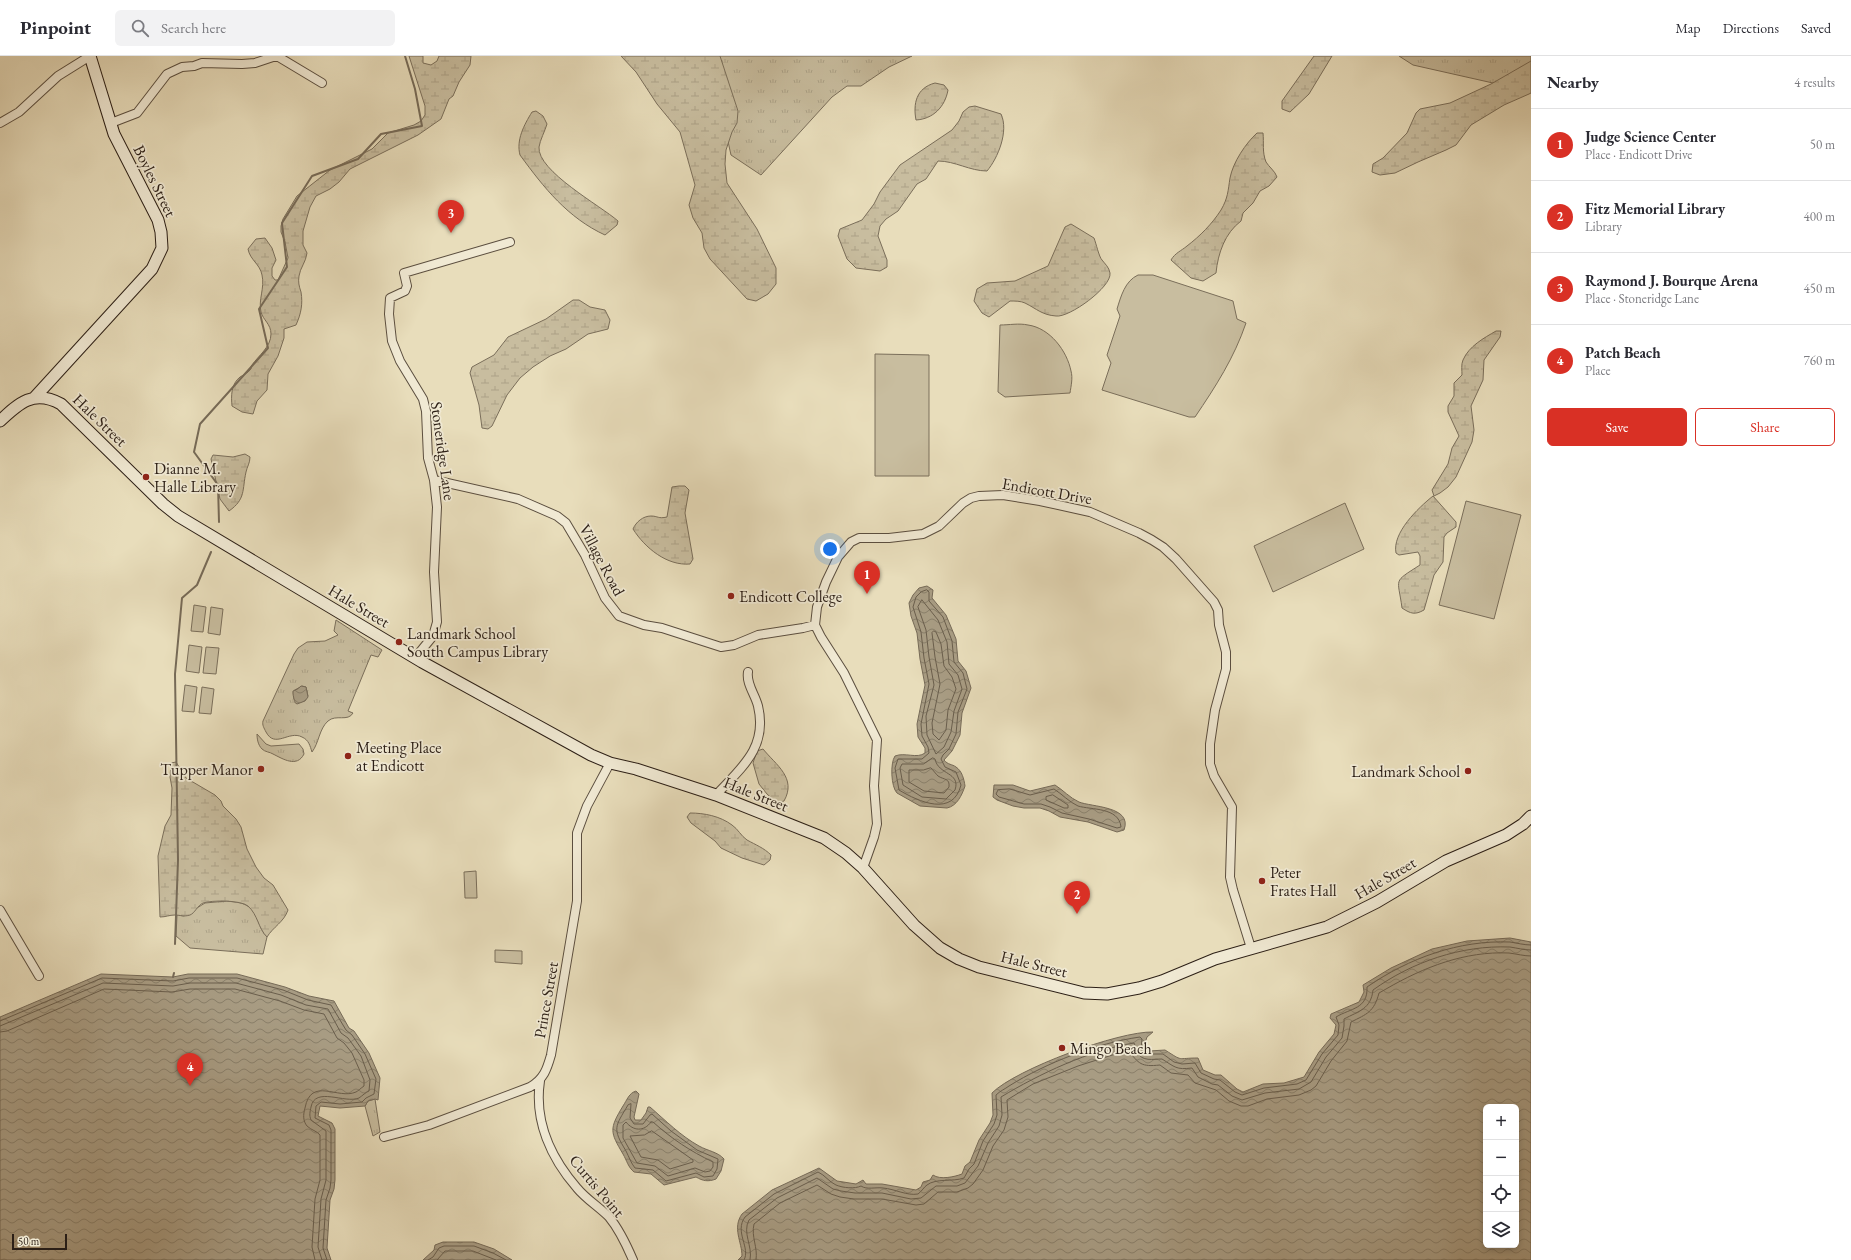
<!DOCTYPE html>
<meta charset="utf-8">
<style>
body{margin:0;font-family:"EB Garamond",serif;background:#f2f2f3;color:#2b2b33}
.controls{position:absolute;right:12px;bottom:12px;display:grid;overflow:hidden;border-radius:6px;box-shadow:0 2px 6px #0003}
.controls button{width:36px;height:36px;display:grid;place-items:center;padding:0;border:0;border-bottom:1px solid #e1e1e2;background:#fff;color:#2b2b33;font:20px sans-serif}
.scale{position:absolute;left:12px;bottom:10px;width:55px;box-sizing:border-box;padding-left:4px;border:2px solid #2c1f16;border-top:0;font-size:11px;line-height:14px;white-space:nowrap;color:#2c1f16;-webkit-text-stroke:3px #f0e9d3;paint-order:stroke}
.you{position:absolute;left:830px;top:493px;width:14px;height:14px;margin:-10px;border:3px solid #fff;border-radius:50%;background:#1a73e8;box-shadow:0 0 0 6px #1a73e833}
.badge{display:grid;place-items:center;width:26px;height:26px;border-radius:50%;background:#d93025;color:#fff;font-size:13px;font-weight:700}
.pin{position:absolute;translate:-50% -33px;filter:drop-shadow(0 1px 2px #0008)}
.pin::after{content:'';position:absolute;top:21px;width:14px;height:12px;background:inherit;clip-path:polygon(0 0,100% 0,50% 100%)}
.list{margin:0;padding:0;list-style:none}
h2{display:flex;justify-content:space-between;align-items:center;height:52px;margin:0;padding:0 16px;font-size:17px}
h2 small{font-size:13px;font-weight:400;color:#7c7c81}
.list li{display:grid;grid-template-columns:26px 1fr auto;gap:12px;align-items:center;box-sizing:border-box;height:72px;padding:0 16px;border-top:1px solid #e1e1e2}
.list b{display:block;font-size:15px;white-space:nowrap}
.list p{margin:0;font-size:13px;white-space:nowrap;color:#7c7c81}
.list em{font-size:13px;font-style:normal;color:#7c7c81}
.actions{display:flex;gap:8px;padding:12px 16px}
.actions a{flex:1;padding:9px 0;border:1px solid #d93025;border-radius:6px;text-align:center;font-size:14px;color:#d93025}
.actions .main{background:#d93025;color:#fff}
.icon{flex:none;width:22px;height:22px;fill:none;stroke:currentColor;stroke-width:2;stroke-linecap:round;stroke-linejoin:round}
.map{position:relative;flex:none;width:1531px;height:1204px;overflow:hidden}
header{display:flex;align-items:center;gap:24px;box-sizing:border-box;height:56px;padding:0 20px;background:#fff;border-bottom:1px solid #e1e1e2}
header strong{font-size:19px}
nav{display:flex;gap:22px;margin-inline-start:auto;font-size:14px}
.search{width:280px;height:36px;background:#f2f2f3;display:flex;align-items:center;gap:10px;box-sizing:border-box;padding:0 14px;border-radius:6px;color:#7c7c81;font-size:15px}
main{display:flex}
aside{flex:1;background:#fff}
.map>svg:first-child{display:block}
.grass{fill:url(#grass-tufts);stroke:#7a6e5a;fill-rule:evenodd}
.wetland{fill:url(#wetland-marsh);stroke:#7a6e5a}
.pitch{fill:#c8bd9f;stroke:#7a6e5a}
.water{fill:url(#water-waves);stroke:#766a57;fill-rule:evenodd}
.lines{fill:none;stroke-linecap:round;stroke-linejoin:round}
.shore{stroke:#6a5e4c;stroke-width:1}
.stream{stroke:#766a57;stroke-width:2}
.street-casing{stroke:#5b4e3f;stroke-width:10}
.secondary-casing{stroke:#2c1f16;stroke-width:13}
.street{stroke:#f0e9d3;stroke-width:8}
.secondary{stroke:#f0e9d3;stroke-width:11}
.poi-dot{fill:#8f2418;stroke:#f0e9d3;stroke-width:1.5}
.labels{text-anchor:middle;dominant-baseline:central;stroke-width:3.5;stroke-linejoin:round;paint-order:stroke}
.street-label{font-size:16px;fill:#2c1f16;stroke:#f0e9d3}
.poi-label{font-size:16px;fill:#2c1f16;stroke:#f0e9d3;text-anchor:start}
</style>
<header>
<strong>Pinpoint</strong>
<div class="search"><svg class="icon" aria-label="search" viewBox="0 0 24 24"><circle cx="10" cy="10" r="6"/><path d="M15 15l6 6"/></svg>Search here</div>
<nav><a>Map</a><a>Directions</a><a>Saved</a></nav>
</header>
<main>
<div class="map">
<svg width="1531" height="1204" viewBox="0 0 1531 1204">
<defs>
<pattern id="grass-tufts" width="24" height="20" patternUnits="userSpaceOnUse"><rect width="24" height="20" fill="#c8bd9f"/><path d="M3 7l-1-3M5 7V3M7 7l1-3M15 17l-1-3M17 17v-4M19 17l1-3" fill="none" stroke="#aca288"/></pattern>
<pattern id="wetland-marsh" width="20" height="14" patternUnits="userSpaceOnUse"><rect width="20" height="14" fill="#c8bd9f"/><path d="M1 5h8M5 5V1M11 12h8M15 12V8" fill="none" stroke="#aca288"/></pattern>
<pattern id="water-waves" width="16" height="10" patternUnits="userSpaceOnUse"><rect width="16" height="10" fill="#a89c83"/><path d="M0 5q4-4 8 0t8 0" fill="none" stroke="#897f6a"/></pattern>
</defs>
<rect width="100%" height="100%" fill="#e8ddbb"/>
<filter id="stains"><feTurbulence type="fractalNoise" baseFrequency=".005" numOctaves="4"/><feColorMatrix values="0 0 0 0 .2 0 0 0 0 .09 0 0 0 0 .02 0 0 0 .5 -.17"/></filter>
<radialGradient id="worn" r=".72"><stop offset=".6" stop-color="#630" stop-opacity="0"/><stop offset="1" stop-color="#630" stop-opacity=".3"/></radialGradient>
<path class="grass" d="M709,0H912L889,11L861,30H847L832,41L761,119L731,99Z
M1399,0H1531V18L1524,34L1413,9Z
M336,564L382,594L378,601L371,599L348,655L353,657C348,666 336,658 328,665C319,673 319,687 312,696C310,690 309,684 302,681C289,674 275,693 266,676C264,672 262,669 263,665L294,598L298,592L307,586L325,585L338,579L334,575ZM302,630L306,631L308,640L304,645L294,643L293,635Z
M257,678L266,688L271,690L299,688L303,693L304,698C297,712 283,703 273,698C270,696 265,696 262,693C258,689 257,683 257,678Z
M227,845C233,846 241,846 246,849C258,854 258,873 267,881L263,898L190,892L176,880L177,859L184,860L205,847Z
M375,1043L380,1076L373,1080L365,1050L368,1045Z"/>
<path class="wetland" d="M409,0H423V7L431,9L437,5L439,0H471L470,9L459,26L453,40L449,43L441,63L418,79L350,113L339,126L330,133L316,140L310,151L303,175V189L307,197C306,206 300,212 299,220C298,226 299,230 301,236C303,248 301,258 296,269L284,273V282L278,300L268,318L267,334L257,345L253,358L242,356L232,350C231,340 231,328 240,321C243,319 248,317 250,314C253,311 250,312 252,309C258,300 271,291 271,278C271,268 263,264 261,256C258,244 265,232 262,219C260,208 250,204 248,193L256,183L265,182L272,192L276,204L272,212V220L275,224H278L288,202L285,186L281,176V170L283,163L297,140L330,114L372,93L388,77L414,69L421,65L425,59V50Z
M621,0H720L738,55L737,67L732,76L726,94L725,108L727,127L757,173L776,212V228L768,238L756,245L747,243L710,203L704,192L702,177L693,162L689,149L695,129L680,76L657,48L636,16Z
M1314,0H1332L1309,38L1290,56L1282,53V45Z
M1531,5V37L1529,38L1504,49L1471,69L1456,89L1446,94L1418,106L1395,117L1380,119L1372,116L1373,108L1383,102L1407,77L1416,57L1420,53L1450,47L1491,28Z
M935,27L944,29L948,34C945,51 933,63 916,64C913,48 916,32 935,27Z
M975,50L1001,58C1009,75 998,102 987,115C970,115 955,105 938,105L926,123L917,128L898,155L886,163L880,170L878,180L887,204V211L880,215L856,212L847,203L838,180L840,173L862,164L874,148L880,136L900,109L952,74L959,65L963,56L969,51Z
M536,55L543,60L547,68C545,75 540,84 539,91C537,115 601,150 618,165L617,169L605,179C568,162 544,132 520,99C516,84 524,69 532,56Z
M1257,77H1263C1264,87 1262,96 1266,106C1269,111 1275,115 1277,121L1269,130L1260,135L1253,147L1243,157L1241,165C1225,177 1218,197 1216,217L1203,225L1191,222L1171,204C1175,197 1181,195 1187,190C1200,180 1212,168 1221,154C1228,142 1228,135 1230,122C1233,106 1246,87 1257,77Z
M1071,168L1094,182C1096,187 1099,201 1102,204C1105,208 1109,211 1110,217C1112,231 1069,262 1056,260C1042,259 1037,253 1025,247C1021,245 1015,245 1010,245L989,261L982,257L974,245L977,233L987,227L1015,225L1048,210L1065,171Z
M573,244H579L590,251L605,254L610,264L608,273L588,278L566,293L550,300L533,311L520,322L507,339L492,370L488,373L482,372L479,349L470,317L472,311L494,299L508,281L546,263Z
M1496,275H1501L1500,281L1484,304L1483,324L1471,350L1474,374L1472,386L1456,421L1448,431L1440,437L1434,440L1432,434L1448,408L1452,392L1459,380L1448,356V350L1454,340V327L1462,319C1462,315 1461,308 1463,304C1469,290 1484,282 1496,275Z
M245,398L250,401C250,407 247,411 246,416C242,434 246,443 229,455L220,443L211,403L213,399L233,401Z
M679,430H685L689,434L685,457L693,503L690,508C667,510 645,492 633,473C636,466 643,460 651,460C658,460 658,463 667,461L672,431Z
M1433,440L1456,466V471L1447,477L1444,481L1443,506L1434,519L1424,554C1415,559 1411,558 1402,552C1398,521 1392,527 1420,509V500L1418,496L1399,499L1396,497C1392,477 1418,452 1433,440Z
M763,693C776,709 797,722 784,745L777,747L767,738L759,728L753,707L757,695Z
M176,706L186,722L215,739L221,745L223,750L236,763L241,771L247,793L256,811L264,822L273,829L288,854C284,866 273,871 267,881C258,872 258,859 248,850C241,844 212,844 203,847C197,850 195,857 190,859C184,861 180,859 175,859C169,859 166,861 160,861L158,800L165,770L171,759L172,732L170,721L171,707Z
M690,757C704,757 720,760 732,769C738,773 741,780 747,784C756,789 764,792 771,799L770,804L764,809L742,802L721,792L715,785L691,767L687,761Z"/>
<path class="pitch" d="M1138,219H1153L1233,245L1237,263L1246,267C1234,302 1216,330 1195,361H1189L1102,334L1111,307L1107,299L1120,260L1117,253C1121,240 1125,225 1138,219Z
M1000,269C1009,269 1019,267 1028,269C1050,272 1067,295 1071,315C1073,322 1071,330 1070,337L1005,341L998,336Z
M875,298L929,299V420H875Z
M1466,445L1521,459L1494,563L1439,549Z
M1345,447L1364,493L1273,536L1254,490Z
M194,549L206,551L203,576L191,575Z
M211,551L223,553L220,579L208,577Z
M189,589L202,591L199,617L186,615Z
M206,591L219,592L216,618L203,617Z
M185,629L197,631L194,656L182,655Z
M202,631L214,633L211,658L199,657Z
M476,815L477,842H465L464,816Z
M495,894L522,895V908L495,906Z"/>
<path class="water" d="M927,530L933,534L932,542L946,559L956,583L958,605L966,615L971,632L962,657L960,679L952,695L944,704C948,709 952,708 956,711C962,715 964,723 965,730C962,739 957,750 947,752L920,750L897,737C891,731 890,707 895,700C905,696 917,703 925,697V692L918,681L917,668L925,629L920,603L917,577L911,560L909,547L913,539L919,532Z
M301,630L306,631L308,641L305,645L297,648C293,645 296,648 294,643C291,631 295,637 301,630Z
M994,729H1013L1030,735L1055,729C1063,734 1070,742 1079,746C1091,751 1133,750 1124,774L1117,776L1088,766L1060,761L1049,755L1040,752H1024L1013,750L997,744L993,741Z
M1510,882L1531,886V1204H738L742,1200C742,1186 732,1172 742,1158L772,1134L819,1112L837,1125L856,1128L863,1124L866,1128H882L916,1134L921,1131L923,1126L930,1124L933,1119C940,1124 954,1121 962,1118L965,1110L970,1106L979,1084L990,1067L993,1059L992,1037C1016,1013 1119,975 1153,976L1147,981L1145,987L1144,992L1149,995L1165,994C1184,1006 1176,1002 1198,1002L1203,1014L1215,1019H1221L1237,1033L1243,1036L1263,1028L1284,1027L1304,1021L1319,996L1334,978L1336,969L1330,962L1331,958L1359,946L1364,936L1363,929L1391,912L1432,893L1467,885ZM1486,1051H1516V1189H1486Z
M101,918L173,921L188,918H237L285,931L309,940L334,945L349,972L354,975L369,997L380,1022L378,1044L375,1043L368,1045L365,1050L340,1052L320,1050L318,1060L332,1067L335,1073V1124L334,1133L330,1144L327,1192L331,1204H0V961Z
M636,1035L639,1038L634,1061L635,1064H641L646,1057L648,1051H650C666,1065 681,1080 699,1090C708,1095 718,1096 724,1103L721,1115L716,1123C708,1126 703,1125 696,1121L664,1129L651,1118L634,1116C628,1111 627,1105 623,1098C610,1076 609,1073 623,1050C627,1044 629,1037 636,1035Z
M443,1186H474L494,1193L512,1204H423L434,1194L435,1189Z"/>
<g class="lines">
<path class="shore" d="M927,534L929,536V545L943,561L952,585L954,606L963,617L967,633L958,656L956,678L949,693L943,699L941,703L945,711L956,716L961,729C953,761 919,746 899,734L895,712L898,703H922L929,697L928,691L922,680L921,668L929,628L924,602L921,576L913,551L916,541L921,536Z
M922,544L938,564L947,586L949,608L958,619L962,633L954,655L951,676L944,691L936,698L927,679L926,660L934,629L929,601L926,574L918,551Z
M934,575L936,576L941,588L944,610L952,621L956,633L948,654L946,674L939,684L933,678L932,667L940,628L935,601L932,577Z
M933,702L935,703C938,719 961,716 955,734L946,743L922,741L903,729L900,712L902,708H923Z
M931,712C933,714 936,718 938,720C944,724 950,722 949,731L944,737L924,735L909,726V714H923Z
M1010,733L1030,739L1054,733C1062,738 1069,746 1078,750C1091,754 1119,751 1121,771L1117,772L1089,763L1062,757L1050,751L1041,748H1024L999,741L996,738L998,734Z
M1053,739L1068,749V752H1064L1046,744V741Z
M0,965L102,922L173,925L189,922H237L283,934L308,944L331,949L346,974L352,979L365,998L376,1023L374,1038L366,1042L362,1046L340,1048L321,1046L316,1050L315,1062L329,1069L331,1074V1124L330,1132L326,1144L323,1192L327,1204
M0,970L103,927L173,930L190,927H236L281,939L306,949L328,953L341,977L348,982L361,1000L370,1024L369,1035C366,1036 362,1040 359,1042C345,1048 315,1030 311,1051C310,1056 309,1059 311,1064L326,1075V1124L321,1143L318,1191L322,1204
M0,976L7,975L104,933L172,936L190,933H235L280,945L304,954L324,958L337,982L344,987L352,997L364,1024V1030C361,1032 358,1035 356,1036C338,1044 311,1020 305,1052C303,1059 303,1065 307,1070C311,1074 317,1075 320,1079V1124L315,1143L312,1191L315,1204
M631,1048L630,1062L634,1068H643L650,1059L652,1058L671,1075L697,1094L718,1103L717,1113L713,1120L704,1121L696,1117L666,1125L653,1114L635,1112C631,1107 629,1101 626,1095C612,1072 615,1071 628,1049Z
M651,1066H653C672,1083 690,1095 713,1106V1111L710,1115L705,1116L695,1112L668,1120L655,1110L637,1107L623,1082V1069L626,1066C633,1075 644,1076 651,1066Z
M652,1075L693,1104V1106L670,1113L658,1104L641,1101L630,1080L644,1079Z
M428,1204L433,1201L439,1192L444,1190H474L493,1197L506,1204
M437,1204L445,1195H473L496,1204
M744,1204C751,1192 734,1176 745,1161L774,1138L818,1116C825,1119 829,1126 836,1129C843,1132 855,1133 861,1130C867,1134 875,1131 883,1132C895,1133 907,1140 918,1138C922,1135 924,1131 927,1129C936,1122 953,1126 964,1122L969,1113L974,1108L983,1085L994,1068L997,1059L996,1039C1000,1035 1005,1033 1009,1030C1046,1007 1097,987 1140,981L1142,983L1141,993L1146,998H1163L1174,1006L1182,1008L1195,1007L1201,1017L1214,1023L1220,1024L1235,1036L1242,1039L1264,1032L1297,1028L1306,1024L1322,998L1338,979L1339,969L1336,961C1351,952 1368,953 1367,931C1409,902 1459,884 1510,886C1517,887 1524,889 1531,889
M750,1204C753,1190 742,1177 749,1164L777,1142L817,1122L833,1133L841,1135L855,1137H882L911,1143L921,1142L936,1130H957L965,1127L978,1110L988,1087L999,1070L1002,1059L1001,1041C1039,1018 1090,994 1134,987C1136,990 1135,993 1137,996C1142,1006 1153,1003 1162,1003C1175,1011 1176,1014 1192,1012L1198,1021L1212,1028L1218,1029L1232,1040L1242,1044L1265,1037L1299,1033L1311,1026L1326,1001L1342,982L1344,970V963C1359,955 1371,953 1373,934C1412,906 1461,889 1510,891C1517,892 1524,894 1531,894
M756,1204C758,1191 751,1181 754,1168L780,1147L817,1129L831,1138L840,1141L854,1143H882L916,1149L924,1148L938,1136H957L968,1132L973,1128L983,1114L993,1090L1004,1074L1008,1061L1007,1044L1033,1028L1078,1010L1128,994C1139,1008 1141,1011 1160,1009L1171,1017L1188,1019L1195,1027L1216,1034L1229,1045L1241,1050H1248L1267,1043L1299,1039L1311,1034L1316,1030L1331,1005L1347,985L1351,966C1367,958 1374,956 1379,937L1386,933C1424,911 1465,895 1509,897C1517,898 1524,900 1531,900"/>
<path class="stream" d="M219,466L218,429L194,396L200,368L268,292L259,253L287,211L282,167L312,120L358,103L381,78L422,70L415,33L405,0
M175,888L178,804L175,618L182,542L197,529L211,496
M173,921L174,917"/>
<g class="street-casing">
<path id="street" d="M277,0L322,27
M0,67L19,56L58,20L90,0
M111,67L137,57L167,18L182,11L194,10L202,7L242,8L255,7L276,0
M434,424L518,443L557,460L566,467L585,499L605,542L619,560L644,569L662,572L721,591L734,589L758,579L803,572L815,569
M415,602L433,580L437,566L434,516L437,451L434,424L428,402L426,355L423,343L400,305L392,285L389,258L390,242L405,235L407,230L404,217L510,186
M716,739C741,712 768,692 758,650C755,638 746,628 748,616
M863,812L874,781L877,768L874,730L877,684L844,617L821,581L815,569L817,551L826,526L838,501L851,486L859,482H889L923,478L939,470L963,447L971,442L979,440L1003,439L1040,445L1090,456L1139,477L1152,484L1163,491L1176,503L1214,546L1218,554L1219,569L1226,596V613L1215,654L1210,688V708L1214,720L1232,751L1230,821L1233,834L1251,892
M0,854L39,920
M540,1025C534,1065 551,1102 577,1132C586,1143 599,1151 609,1161C619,1173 627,1190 633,1204
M384,1081L429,1069L530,1031C544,1023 547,1013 551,999L577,845V777L587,750L610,707"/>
</g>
<g class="secondary-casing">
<path id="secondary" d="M35,341L152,213L162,192L161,176L158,164L114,78L90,0
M0,365C19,347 34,333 61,348L163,448L178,460L422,606L591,699L610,707L636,713L716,739L824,782L846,797L863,812L914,869L940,892L959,903L979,911L1084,937L1107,938L1139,932L1162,925L1215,903L1327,871L1377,846L1446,805L1506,779L1523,768L1531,760"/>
</g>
<use href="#street" class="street"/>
<use href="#secondary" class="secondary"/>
</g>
<g class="poi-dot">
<circle cx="146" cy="421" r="4"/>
<circle cx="731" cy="540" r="4"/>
<circle cx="399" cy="586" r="4"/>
<circle cx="348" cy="700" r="4"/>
<circle cx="261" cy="713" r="4"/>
<circle cx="1468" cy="715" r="4"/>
<circle cx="1262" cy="825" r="4"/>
<circle cx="1062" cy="992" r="4"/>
</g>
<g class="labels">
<g class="street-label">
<text transform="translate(155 125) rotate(64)">Boyles Street</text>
<text transform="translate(100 364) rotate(44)">Hale Street</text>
<text transform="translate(443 395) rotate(82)">Stoneridge Lane</text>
<text transform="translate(1047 435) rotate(10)">Endicott Drive</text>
<text transform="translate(602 504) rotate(62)">Village Road</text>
<text transform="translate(359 550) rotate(31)">Hale Street</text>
<text transform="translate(756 738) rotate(22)">Hale Street</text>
<text transform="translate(1385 822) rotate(-30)">Hale Street</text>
<text transform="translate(1034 908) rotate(14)">Hale Street</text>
<text transform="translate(546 944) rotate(-80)">Prince Street</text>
<text transform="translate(597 1130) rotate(50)">Curtis Point</text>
</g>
<g class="poi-label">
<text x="154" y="412">Dianne M.<tspan x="154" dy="18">Halle Library</tspan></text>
<text x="739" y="540">Endicott College</text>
<text x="407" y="577">Landmark School<tspan x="407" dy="18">South Campus Library</tspan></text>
<text x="356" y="691">Meeting Place<tspan x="356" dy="18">at Endicott</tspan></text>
<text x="253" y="713" text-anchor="end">Tupper Manor</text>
<text x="1460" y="715" text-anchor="end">Landmark School</text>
<text x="1270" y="816">Peter<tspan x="1270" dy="18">Frates Hall</tspan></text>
<text x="1070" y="992">Mingo Beach</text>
</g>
</g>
<rect width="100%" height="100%" filter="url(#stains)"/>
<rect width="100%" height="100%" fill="url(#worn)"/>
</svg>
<div class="controls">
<button>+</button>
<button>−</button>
<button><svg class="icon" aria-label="locate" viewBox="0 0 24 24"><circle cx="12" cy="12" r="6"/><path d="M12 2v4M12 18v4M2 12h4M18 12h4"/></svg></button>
<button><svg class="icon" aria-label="layers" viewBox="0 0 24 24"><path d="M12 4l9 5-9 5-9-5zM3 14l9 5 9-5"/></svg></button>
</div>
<div class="scale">50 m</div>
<div class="you"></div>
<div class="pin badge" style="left:867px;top:538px">1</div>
<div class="pin badge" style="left:1077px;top:858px">2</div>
<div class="pin badge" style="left:451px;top:177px">3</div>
<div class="pin badge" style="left:190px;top:1030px">4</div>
</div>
<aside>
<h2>Nearby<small>4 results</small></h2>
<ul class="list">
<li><span class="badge">1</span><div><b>Judge Science Center</b><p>Place · Endicott Drive</p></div><em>50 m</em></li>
<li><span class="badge">2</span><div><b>Fitz Memorial Library</b><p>Library</p></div><em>400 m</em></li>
<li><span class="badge">3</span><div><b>Raymond J. Bourque Arena</b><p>Place · Stoneridge Lane</p></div><em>450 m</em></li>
<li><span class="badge">4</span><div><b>Patch Beach</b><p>Place</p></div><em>760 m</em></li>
</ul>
<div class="actions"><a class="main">Save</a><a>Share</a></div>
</aside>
</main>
